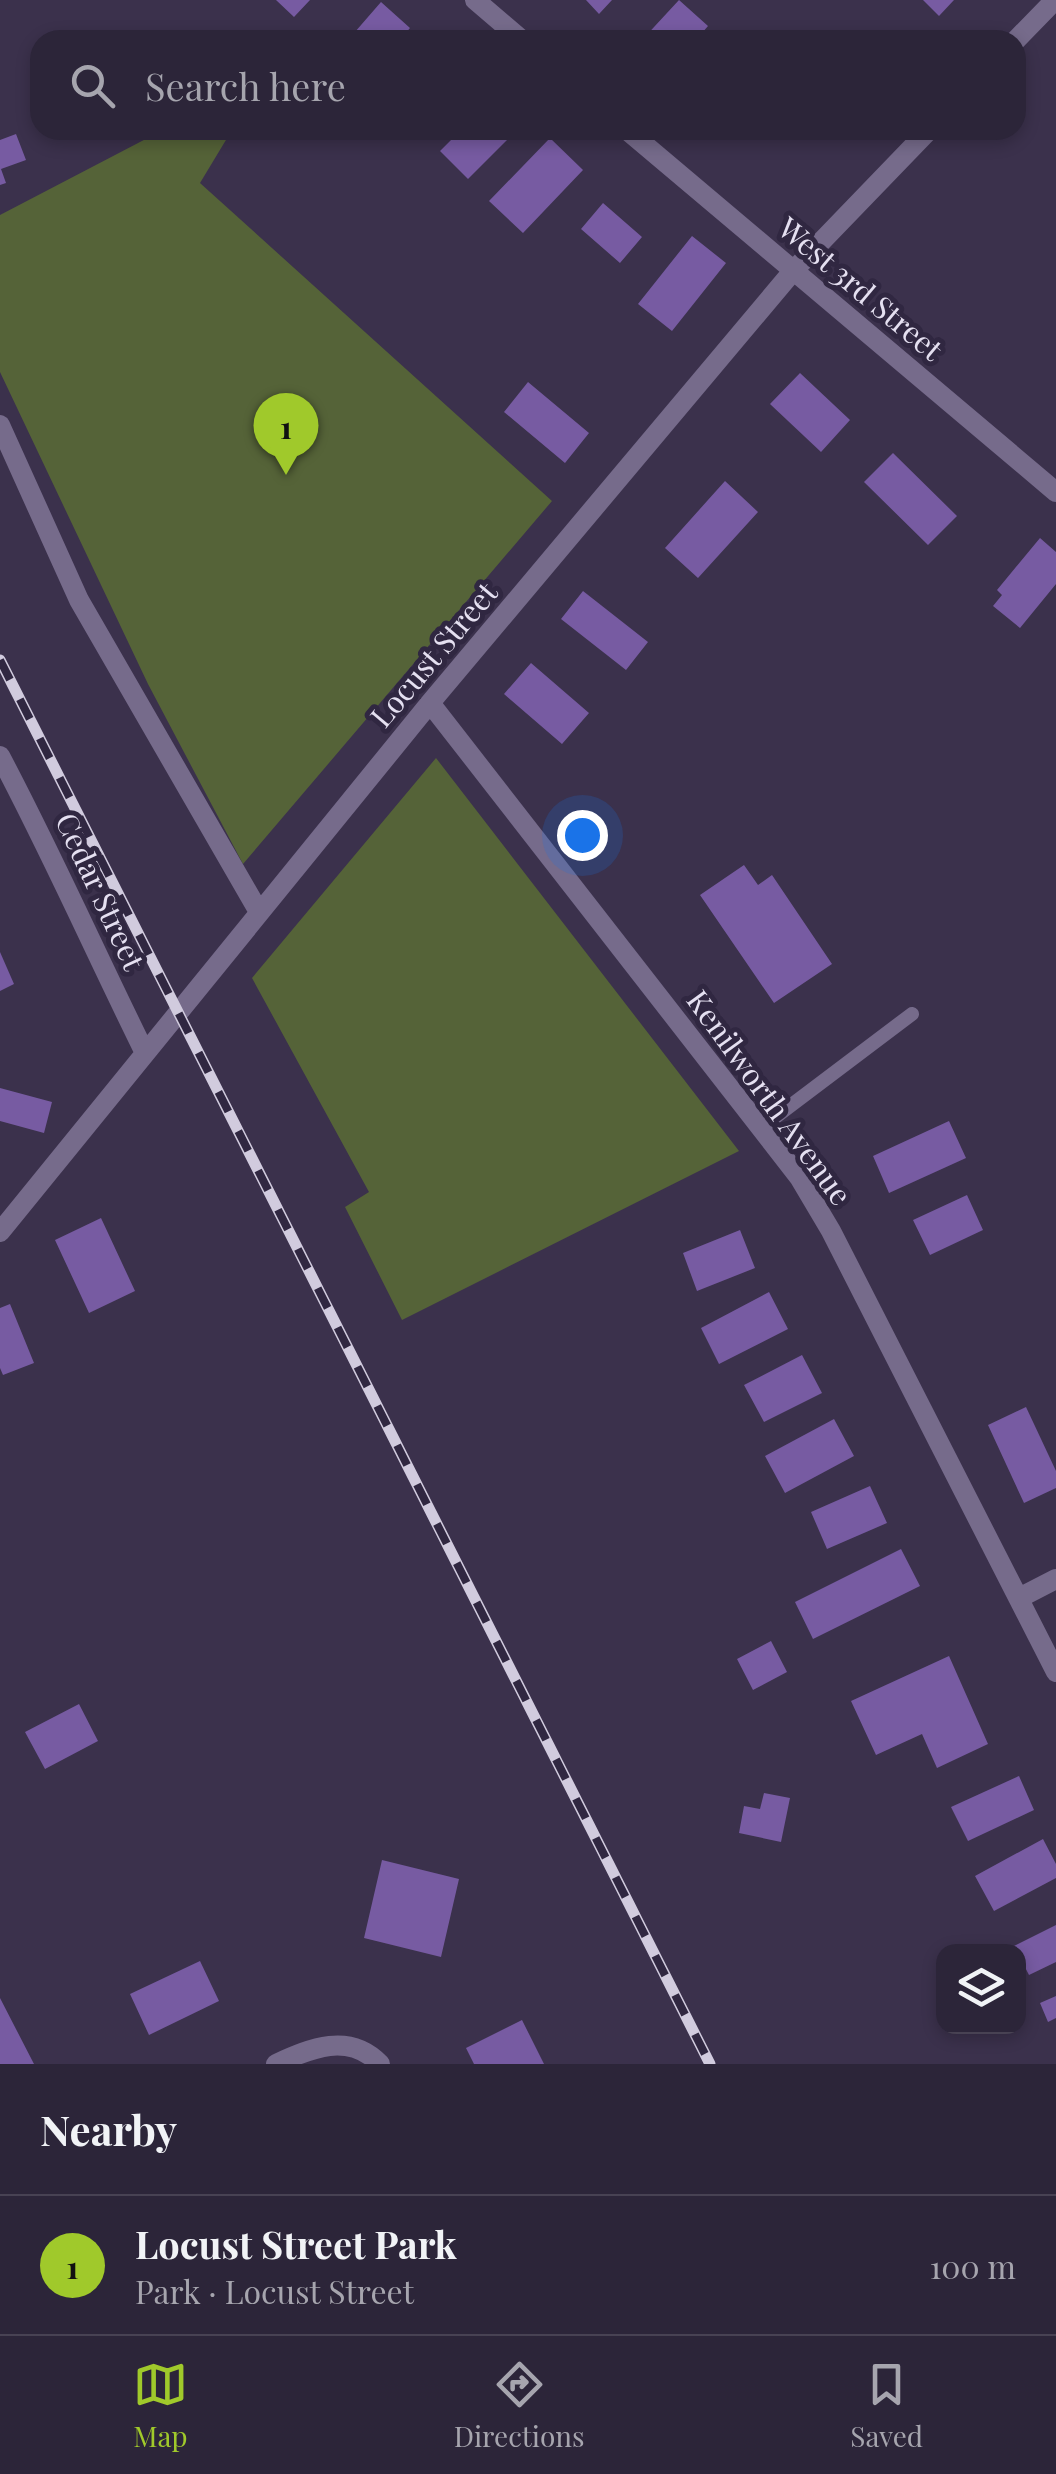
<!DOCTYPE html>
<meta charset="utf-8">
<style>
body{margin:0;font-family:"Playfair Display",serif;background:#342d41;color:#f1f3f6}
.controls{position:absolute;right:30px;bottom:30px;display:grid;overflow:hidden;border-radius:20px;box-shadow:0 5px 15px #0003}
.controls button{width:90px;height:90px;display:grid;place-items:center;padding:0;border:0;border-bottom:2px solid #484253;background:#2c2539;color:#f1f3f6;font:50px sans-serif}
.you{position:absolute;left:582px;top:835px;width:35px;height:35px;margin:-25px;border:8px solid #fff;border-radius:50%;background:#1a73e8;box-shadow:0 0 0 15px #1a73e833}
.badge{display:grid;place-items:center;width:65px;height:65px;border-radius:50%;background:#a0c92b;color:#111;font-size:32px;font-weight:700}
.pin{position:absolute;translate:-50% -82px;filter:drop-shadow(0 2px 5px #0008)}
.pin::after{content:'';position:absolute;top:52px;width:35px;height:30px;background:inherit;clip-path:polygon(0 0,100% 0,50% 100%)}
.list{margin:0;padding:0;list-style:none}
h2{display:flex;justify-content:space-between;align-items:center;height:130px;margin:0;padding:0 40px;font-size:42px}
h2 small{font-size:32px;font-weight:400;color:#a6a5ae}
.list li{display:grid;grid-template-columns:65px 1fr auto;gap:30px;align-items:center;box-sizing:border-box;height:140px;padding:0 40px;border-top:2px solid #484253}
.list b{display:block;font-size:38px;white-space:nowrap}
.list p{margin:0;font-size:32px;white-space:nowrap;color:#a6a5ae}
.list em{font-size:32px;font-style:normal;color:#a6a5ae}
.icon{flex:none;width:55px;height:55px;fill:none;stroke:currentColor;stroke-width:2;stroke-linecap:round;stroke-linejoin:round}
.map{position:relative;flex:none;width:1056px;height:2064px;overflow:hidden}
.search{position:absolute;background:#2c2539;box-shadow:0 5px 15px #0003;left:30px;right:30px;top:30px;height:110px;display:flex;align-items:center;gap:25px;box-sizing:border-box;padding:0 35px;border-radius:30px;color:#a6a5ae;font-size:38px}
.sheet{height:270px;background:#2c2539}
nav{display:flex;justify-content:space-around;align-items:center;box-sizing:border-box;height:140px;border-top:2px solid #484253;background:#2c2539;font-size:28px;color:#a6a5ae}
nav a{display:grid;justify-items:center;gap:5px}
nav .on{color:#a0c92b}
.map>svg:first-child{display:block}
.green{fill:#556338}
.building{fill:#775ba2}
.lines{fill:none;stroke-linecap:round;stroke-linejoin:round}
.service{stroke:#766b8b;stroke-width:14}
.minor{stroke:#766b8b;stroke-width:20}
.rail-casing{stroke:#d1cbde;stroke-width:11}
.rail{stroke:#302741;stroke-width:8;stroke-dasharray:22;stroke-linecap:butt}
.labels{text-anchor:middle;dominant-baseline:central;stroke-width:10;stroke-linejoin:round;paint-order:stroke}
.street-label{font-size:30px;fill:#e5e0f1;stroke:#302741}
</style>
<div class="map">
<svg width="1056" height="2064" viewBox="0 0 1056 2064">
<rect width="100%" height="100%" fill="#3b314c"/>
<path class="green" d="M163,130H232L200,183L552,501L243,864L148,684L0,372V215Z
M436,758L739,1151L402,1320L345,1207L369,1192L252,978Z"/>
<path class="building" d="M276,0H310L294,17Z
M586,0H612L599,14Z
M679,0L708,26L696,40H642Z
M923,0H954L939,16Z
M381,2L410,28L400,40H348Z
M452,130H517L468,179L440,151L453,138L449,133Z
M16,134L26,160L1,169L6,183L0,185V140Z
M550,138L583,170L523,233L489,201Z
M603,203L642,237L620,263L581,229Z
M692,236L726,263L672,331L638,304Z
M800,373L850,420L821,452L770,404Z
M528,382L589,433L565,463L504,412Z
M893,453L957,516L928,545L864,482Z
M725,481L758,512L698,578L665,548Z
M1040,538L1056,552V584L1020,628L993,606L1002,595L997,590Z
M583,591L648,642L626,670L561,619Z
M531,663L589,713L562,744L504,694Z
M744,865L758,885L772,875L832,964L774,1003L700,895Z
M0,952L14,984L0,991Z
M0,1088L52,1102L44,1133L0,1121Z
M949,1121L966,1158L889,1193L873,1156Z
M967,1195L983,1230L930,1255L913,1220Z
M101,1218L135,1291L89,1313L55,1240Z
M740,1230L755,1268L697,1291L683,1253Z
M769,1292L788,1329L719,1364L701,1328Z
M10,1304L34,1363L3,1375L0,1368V1308Z
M802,1355L822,1393L764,1422L744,1385Z
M1026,1407L1056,1471V1488L1024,1503L988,1425Z
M834,1419L854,1456L785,1493L765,1456Z
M870,1486L887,1523L827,1549L811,1512Z
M901,1549L920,1586L813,1639L795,1602Z
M771,1641L787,1672L753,1690L737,1659Z
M949,1656L988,1744L937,1768L922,1734L876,1755L851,1701Z
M79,1704L98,1741L45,1769L25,1732Z
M1019,1776L1034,1810L968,1841L951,1807Z
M764,1793L790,1798L781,1842L739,1833L744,1806L760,1809Z
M1043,1839L1056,1864V1878L994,1911L975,1876Z
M382,1860L459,1879L441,1957L364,1938Z
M1056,1925V1962L1029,1975L1014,1946Z
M200,1961L219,2001L149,2035L130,1994Z
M1056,1996V2018L1048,2022L1040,2003Z
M0,1998L34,2064H0Z
M522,2020L544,2064H474L466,2048Z"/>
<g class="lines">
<path class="service" d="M761,1128L912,1014"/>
<path class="minor" d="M475,0L522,40
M1016,40L1055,0
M627,130L1056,492
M0,425L79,600L259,912
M430,703L799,1177L831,1231L1056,1672
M0,756C52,854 96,954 145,1053
M0,1232L430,703L793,271L929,130
M1019,1598L1056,1579
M276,2064C311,2048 349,2032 380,2064"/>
<g class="rail-casing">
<path id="rail" d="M0,660L710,2064"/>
</g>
<use href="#rail" class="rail"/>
</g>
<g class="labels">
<g class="street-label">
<text transform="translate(861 288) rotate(40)">West 3rd Street</text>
<text transform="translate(433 654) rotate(-50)">Locust Street</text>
<text transform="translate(101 891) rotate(65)">Cedar Street</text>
<text transform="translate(770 1097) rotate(54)">Kenilworth Avenue</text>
</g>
</g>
</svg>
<div class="controls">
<button><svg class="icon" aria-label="layers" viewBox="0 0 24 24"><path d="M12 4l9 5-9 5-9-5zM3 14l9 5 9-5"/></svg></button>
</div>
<div class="you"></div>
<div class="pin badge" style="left:286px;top:475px">1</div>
<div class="search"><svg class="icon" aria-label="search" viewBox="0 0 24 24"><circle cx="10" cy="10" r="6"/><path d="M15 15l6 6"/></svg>Search here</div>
</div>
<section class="sheet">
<h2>Nearby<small></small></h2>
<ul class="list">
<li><span class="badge">1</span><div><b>Locust Street Park</b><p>Park · Locust Street</p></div><em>100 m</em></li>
</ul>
</section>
<nav>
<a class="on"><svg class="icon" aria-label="map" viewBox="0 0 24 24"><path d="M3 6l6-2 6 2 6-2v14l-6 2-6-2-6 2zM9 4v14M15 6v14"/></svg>Map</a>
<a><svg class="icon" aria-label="directions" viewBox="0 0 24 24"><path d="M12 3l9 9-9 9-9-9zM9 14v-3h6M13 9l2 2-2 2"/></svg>Directions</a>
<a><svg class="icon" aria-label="saved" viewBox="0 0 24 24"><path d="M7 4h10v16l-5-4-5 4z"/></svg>Saved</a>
</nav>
